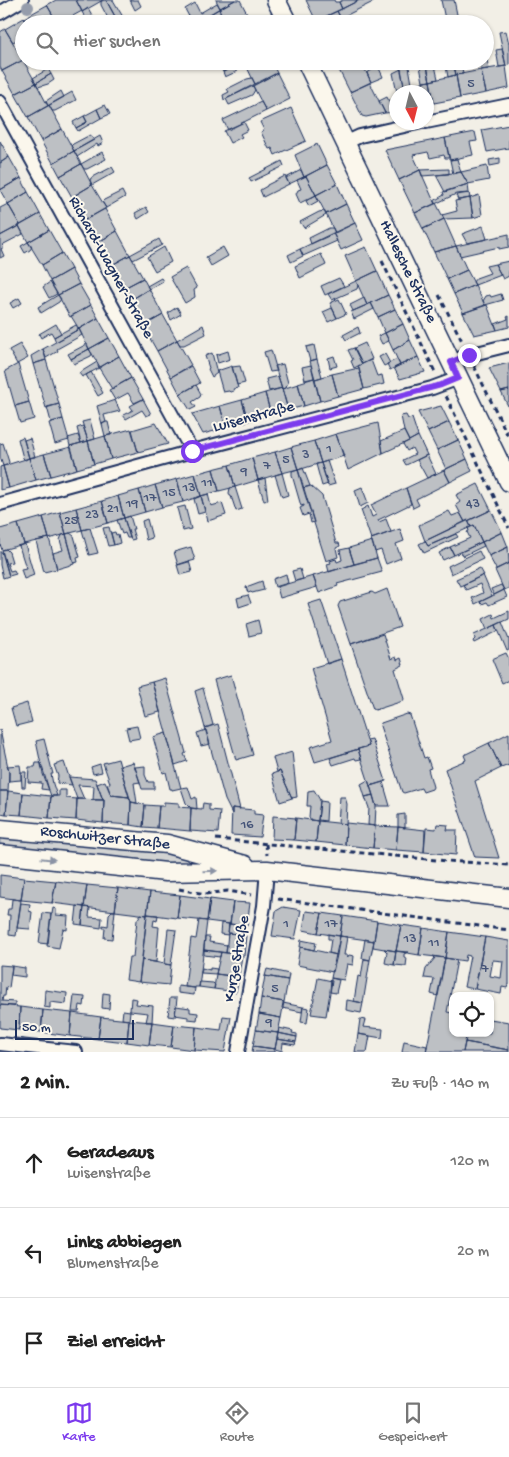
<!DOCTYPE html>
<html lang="de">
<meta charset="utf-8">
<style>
body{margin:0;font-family:"Gochi Hand",sans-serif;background:#f2f2f2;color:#222}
.controls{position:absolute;right:15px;bottom:15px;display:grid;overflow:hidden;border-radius:10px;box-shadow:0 1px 4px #0004}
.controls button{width:45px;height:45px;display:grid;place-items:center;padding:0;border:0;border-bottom:1px solid #e0e0e0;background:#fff;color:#222;font:25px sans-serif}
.compass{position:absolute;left:389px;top:85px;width:45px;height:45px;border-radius:50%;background:#fff;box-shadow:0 1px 4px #0004;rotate:173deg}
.scale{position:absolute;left:15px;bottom:12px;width:119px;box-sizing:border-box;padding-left:5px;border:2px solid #1b2f5e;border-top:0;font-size:14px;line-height:18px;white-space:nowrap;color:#1b2f5e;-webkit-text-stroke:4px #fbf7ec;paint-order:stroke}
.stop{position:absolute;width:15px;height:15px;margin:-11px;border:4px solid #7c3aed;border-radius:50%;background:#fff}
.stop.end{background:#7c3aed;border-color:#fff;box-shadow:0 1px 5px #0008}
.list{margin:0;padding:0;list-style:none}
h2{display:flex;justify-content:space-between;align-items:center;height:65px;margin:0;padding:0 20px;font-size:21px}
h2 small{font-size:16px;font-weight:400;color:#767676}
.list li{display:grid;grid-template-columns:32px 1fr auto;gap:15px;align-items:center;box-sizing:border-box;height:90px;padding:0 20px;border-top:1px solid #e0e0e0}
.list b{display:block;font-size:19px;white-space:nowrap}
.list p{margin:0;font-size:16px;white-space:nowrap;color:#767676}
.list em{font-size:16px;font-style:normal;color:#767676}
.icon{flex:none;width:28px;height:28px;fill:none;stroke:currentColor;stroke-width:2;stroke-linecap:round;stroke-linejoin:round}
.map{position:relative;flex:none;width:509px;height:1052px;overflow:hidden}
.search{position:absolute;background:#fff;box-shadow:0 1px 4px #0004;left:15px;right:15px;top:15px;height:55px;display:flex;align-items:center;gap:12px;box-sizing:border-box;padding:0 18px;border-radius:28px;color:#767676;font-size:19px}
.sheet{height:335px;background:#fff}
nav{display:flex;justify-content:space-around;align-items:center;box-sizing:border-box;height:70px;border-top:1px solid #e0e0e0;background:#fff;font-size:14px;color:#767676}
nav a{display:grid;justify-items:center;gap:2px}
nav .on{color:#7c3aed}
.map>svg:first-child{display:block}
.green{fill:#d2d3d2;stroke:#768198}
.building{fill:#bdc0c4;stroke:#1b2f5e;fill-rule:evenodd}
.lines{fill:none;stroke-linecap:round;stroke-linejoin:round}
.street-casing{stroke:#1b2f5e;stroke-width:16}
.secondary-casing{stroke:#1b2f5e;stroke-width:21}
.path{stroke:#1b2f5e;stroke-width:3;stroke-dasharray:5 4;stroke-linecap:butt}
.street{stroke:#fbf7ec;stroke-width:12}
.secondary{stroke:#fbf7ec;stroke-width:18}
.tree{fill:#959cab}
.oneway{fill:#8b93a5}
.route{stroke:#7c3aed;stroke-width:6}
.labels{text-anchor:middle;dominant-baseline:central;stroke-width:4;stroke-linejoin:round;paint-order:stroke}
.number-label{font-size:14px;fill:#445378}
.street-label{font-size:16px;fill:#1b2f5e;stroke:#fbf7ec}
</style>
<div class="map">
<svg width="509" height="1052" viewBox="0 0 509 1052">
<rect width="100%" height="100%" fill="#f2efe6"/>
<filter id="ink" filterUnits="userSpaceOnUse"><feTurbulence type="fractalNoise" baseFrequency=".02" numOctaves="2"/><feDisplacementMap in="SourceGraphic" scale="10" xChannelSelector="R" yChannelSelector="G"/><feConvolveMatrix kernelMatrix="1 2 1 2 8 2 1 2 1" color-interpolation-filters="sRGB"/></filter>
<g filter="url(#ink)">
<path class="green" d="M0,836L158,850L220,865L168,868L0,849Z"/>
<path class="building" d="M56,0H76L82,11L58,24L47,5Z
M76,0H103L82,12Z
M106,0L117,20L111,24L101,5V1Z
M106,0H113L123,17L117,20Z
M130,0H138L141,6L135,10Z
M216,0H235L220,8Z
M235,0H240L251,21L247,24H226L219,9Z
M306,0H334L335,2H339L342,9L316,21Z
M343,0H357V1L342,9L339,2Z
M360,0H372L373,2L343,17L342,20L337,11Z
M441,0H454L459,24H446Z
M195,3L200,13L217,3L220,8L193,24L185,9Z
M47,5L58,24H27L24,18Z
M88,8L97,24H89L82,12Z
M219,9L222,16L218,19L209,24H196L195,23Z
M337,11L343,24H317L316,21Z
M24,18L27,24H24V36L13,42L5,29Z
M5,29L23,60L2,71L0,67V32Z
M506,31L509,44V65L506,66L499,32Z
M502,49L506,66L499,67L496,50Z
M485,52L489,69L481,70L480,61H485Z
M23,60L36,83L15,94L2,71Z
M230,61L233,67L223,72L220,67Z
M244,61H271L277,73L255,84Z
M348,61H361L371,82L350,92L337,66Z
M399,61H408L412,84L404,86Z
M419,61H426L430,81L423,82Z
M426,61H434L438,79L430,81Z
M445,61H453L456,75L448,77Z
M453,61H461L463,74L456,75Z
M235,66L238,71L225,77L223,72Z
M378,66L383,77L371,82L367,73Z
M506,66L509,88L486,93L481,70Z
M48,69L51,74L36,83L33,78Z
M401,69L404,86L405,92H397L393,73Z
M481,70L486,93L460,98L456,75Z
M277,73L290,99L266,111L253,86Z
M51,74L54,80L48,84L38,87L36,83Z
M456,75L460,98L434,103L430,81Z
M252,78L255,84L224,100L223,95L229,92L227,89L247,79Z
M430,81L434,103L426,105V92H405L404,86Z
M36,83L48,106L28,117L15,94Z
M370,83L385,113L366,117L362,116L350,92Z
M253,86L255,90L252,95L229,105L226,99Z
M61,91L64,97L48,106L46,101Z
M72,92L76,100L55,111H52L49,105Z
M387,97L394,112L385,113L379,101Z
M261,102L266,111L228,130L223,120Z
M49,105L62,129L41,141L28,117Z
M105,105L110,114L101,118L97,109Z
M291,108L306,141L275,155L272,148L269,149L261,132L264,130L260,122Z
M97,109L101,118L78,131L76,128L87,122L84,116Z
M84,116L87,122L76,128L73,122Z
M244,122L248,130L240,134L242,137L230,143L224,131Z
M509,125V148L487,152L482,130Z
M62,129L74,151L53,163L41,141Z
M475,132L477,141L470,142L473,155L450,160L445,138Z
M90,135L94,140L74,151L71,146L73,144Z
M100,136L103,143L98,146L97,144L77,157L74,151Z
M445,138L449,158H445L444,155L430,158L428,152L413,155L420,170L399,180L385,150Z
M0,141L9,157L0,163Z
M317,144L327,165L304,177L295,155Z
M74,151L81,164L60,176L53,163Z
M102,152L106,159L87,169H84L81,164Z
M9,157L21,178L0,190V163Z
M500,158V164L490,166L489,160Z
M457,159L461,172L453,174L450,160Z
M282,161L284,166L251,182L249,178Z
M81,164L92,185L72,197L60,176Z
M327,165L337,184L316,195L306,176Z
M487,166L489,180L468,184L461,172Z
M112,167L115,172L92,185L90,180L91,178Z
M449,169V174L422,176L420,170Z
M301,170L304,177L289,184L286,178Z
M420,170L435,204L415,213L399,180Z
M461,172L468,184L445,192L436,175Z
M285,176L289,184L263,197L260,190L267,186V185Z
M306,176L316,195L300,203L296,194L298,190L301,189L297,180Z
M21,178L28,192L8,204L0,190Z
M337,184L346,204L326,214L316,195Z
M468,184L469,193L456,194L435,204L434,201L444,195L443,192Z
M92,185L106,208L85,220L72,197Z
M122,191L125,197L106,208L102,202L104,200Z
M28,192L40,214L20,225L8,204Z
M469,193L470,198L458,200L456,195Z
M316,195L318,201L309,206L306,201Z
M479,195L482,215L473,218L470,198Z
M470,198L473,218L444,219L442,215L457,211L455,201Z
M436,203L444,219L423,229L415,213Z
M8,204L20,225L0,236V208Z
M346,204L355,223L335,233L326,214Z
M146,207L149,212L138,219L135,213Z
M105,209L117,231L97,243L85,220Z
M324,211L326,215L304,228L300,222L319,212Z
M40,214L49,230L28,242L19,226Z
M444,219L456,246L434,252L423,229Z
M355,223L363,240L341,250L333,233Z
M19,226L23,234L2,245L4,247L1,249L4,256L0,258V236Z
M483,226L487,239L467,243L462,234Z
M329,228H333L335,233L311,244L309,238Z
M49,230L62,253L42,265L28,242Z
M117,231L130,255L110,266L97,243Z
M333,233L337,241L303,256L300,249Z
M509,234V247L499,249V247L460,256L456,246Z
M159,239L162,245L133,260L130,255Z
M28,242L32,247L30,250L25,253L21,246Z
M456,246L467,270L447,279L434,252Z
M164,247L171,262L155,271L147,257Z
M223,247L228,256L211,266L206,257Z
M366,247L377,271L356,281L345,256Z
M300,249L303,256L291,262L288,255Z
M62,253L71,269L50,281L42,265Z
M321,254L326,265L300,278L295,266Z
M130,255L143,278L122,289L110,266Z
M509,261V276L503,279L495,264Z
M495,264L501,275L475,285L473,282L476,278L490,273L486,266Z
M186,268L197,288L194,290L195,297L185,303L170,277Z
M71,269L79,284L58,295L50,281Z
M467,270L475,285L454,294L447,279Z
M377,271L388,295L367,305L356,281Z
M143,278L149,289L129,301L122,289Z
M161,278L163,281L149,289L147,286Z
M339,278L344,286L325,295L321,286Z
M356,281L358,285L357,289L332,300L328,294Z
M50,282L57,294L49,298L43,287Z
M79,284L91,305L70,317L58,295Z
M475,285L485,305L463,313L454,294Z
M149,289L163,315L143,326L129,301Z
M501,294L503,300L485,305L483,301L486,296L490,295L491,297Z
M58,295L61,299L59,302L41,313L38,307Z
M388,295L395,309L378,317L371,303Z
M19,298L22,303L13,308L10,303Z
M364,298L367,305L353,311L350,305Z
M339,299L346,314L337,318L330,303Z
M371,303L374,309L354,319L351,312Z
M91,305L98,318L79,329L71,316Z
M487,305L497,330L474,335L463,313Z
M177,307L181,314L171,320L168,313Z
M332,308L337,318L328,322L323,312Z
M395,309L403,324L385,333L378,317Z
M163,315L177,340L157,351L143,326Z
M509,316V327L497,330L495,324L508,319L507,317Z
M98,318L109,338L89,349L79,329Z
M56,324L61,333L54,337L51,332L41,338L39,334Z
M403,324L410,340L393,350L385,333Z
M76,325L79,329L56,342L54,337Z
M203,325L206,334L184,345H180L177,340Z
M358,327L360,333L346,340L343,335Z
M79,329L82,335L57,349L58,351L46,358L43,349Z
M385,333L389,341L382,344L378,336Z
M109,338L119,356L100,367L89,349Z
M177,340L191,365L171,377L157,351Z
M410,340L418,357L400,365L393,350Z
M365,343L372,359L362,364L354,348Z
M20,344L28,358L17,364L9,350Z
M87,344L89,349L71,359L68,354Z
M314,345L317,359L310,361L306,347Z
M354,348L362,364L354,368L351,361L353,360L348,350Z
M43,349L46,360L33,364L31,356Z
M89,349L92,354L91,356L74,364L71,359Z
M271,350L277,371L270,372L264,352Z
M228,351L230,359L218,363L216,355Z
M212,353L217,373L212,377L208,369L209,368L205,356Z
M385,354L390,363L384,366L379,357Z
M119,356L131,378L112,389L99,368Z
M334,356L337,366L330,368L328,358Z
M418,357L425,372L400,379L394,368Z
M317,359L322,377L315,379L310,361Z
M397,359L400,365L390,370L387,364Z
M46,360L59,404L46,408L33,364Z
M371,360L377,376L382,375L384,384L364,389L358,366Z
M97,362L99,368L82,377L79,373Z
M509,363V390L501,392L489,368Z
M18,364L29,402L15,406L5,371Z
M283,364L288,383L285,388L282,389L275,366Z
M311,365L314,378L305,380L302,367Z
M191,366L200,383L180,394L171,377Z
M232,366L238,388L233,389L234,391L230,392L229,391L223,392L217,371Z
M240,366L245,383L237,385L232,367Z
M359,368L364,389L338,396L332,374Z
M91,372L103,393L98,396L86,375Z
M332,374L338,396L320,401L315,379Z
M278,376L282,388L269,391L266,379Z
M131,378L143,399L134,403L128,393L115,400L109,390Z
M314,378L320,401L304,406L298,383Z
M298,384L304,406L288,410L282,389Z
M196,385L201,394L200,397L192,402L196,407L190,410L180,394Z
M282,388L288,410L271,415L265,393Z
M509,390V408L501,392Z
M265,393L271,415L248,421L242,400Z
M143,399L151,414L146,416L142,410L126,419L123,415L133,410L130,406Z
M115,400L120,411L104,415L106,422L102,424L97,406Z
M242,400L248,421L226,428L220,406Z
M29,402L34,419L20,423L15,406Z
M59,404L63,419L51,422L47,407Z
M220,406L226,428L203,434L192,414Z
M441,406L449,422L428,432L418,412Z
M406,415L408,419L412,418L418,436L409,441L404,431L401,416Z
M63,419L69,440L55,444L49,423Z
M90,420L95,439L88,441L82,422Z
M106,422H108L111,435L105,436L102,424Z
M449,422L458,440L437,450L428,432Z
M156,423L168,444L138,452L132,430Z
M378,423L383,453L348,470L336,434Z
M83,426L88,441L81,443L77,428Z
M131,429L138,452L111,459L105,436Z
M404,431L409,441L383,453L381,441Z
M336,434L344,456L321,463L314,441Z
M78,435L81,443L70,446L68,438Z
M105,436L111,459L94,464L88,441Z
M418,436L427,455L406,465L403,460L415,454L412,448L407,451L403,444Z
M23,437L29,458L25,460L23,458L18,439Z
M30,438L35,457L29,458L24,440Z
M458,440L467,459L446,469L437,450Z
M88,441L94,464L77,469L70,446Z
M314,441L321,463L298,470L291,447Z
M3,443L9,462L8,465L3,466L0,457V444Z
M71,447L77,469L51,476L44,454Z
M291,447L298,469L282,473L275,452Z
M275,452L282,473L258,480L252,458Z
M44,454L51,476L36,480L29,458Z
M427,455L436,474L427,478L417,460Z
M29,458L36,480L9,488L3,466Z
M252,458L258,480L235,487L229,465Z
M467,459L472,471L450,482L444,470Z
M327,461L335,484L328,486L321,463Z
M321,463L328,484L322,486L316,464Z
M229,465L235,487L219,491L213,469Z
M3,466L9,488L0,490V467Z
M303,468L310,486L303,488L298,470Z
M213,469L219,491L201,496L195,474Z
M298,469L314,522L311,523L309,514L303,516L300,508L304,506V505L301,506L292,475V471Z
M444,470L450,482L416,499L419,505L413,508L406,488Z
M282,473L288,495L282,497L275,475Z
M195,474L201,496L183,502L177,479Z
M265,478L268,500L264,501L258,480Z
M177,479L183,502L162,507L155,485Z
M478,484L491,510L465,522L456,505L460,502L456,495Z
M155,485L162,507L145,512L139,490Z
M311,486L322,496L336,543H339L340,546L336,548L338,557L326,561L303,488Z
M235,487L242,509L236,511L231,496H230L229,493L230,488Z
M362,487L368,503L360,507L355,490Z
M406,488L411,504L378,520L379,522L386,519L391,532L371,539L361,510L368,506L372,517L376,515L371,505Z
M139,490L145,512L124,518L118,496Z
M208,494L211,506L222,503L226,515L208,521L201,496Z
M118,496L124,518L108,523L102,501Z
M201,496L205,512L198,514L194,499Z
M102,501L108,523L82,530L76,508Z
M185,506L191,529L183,531L177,508Z
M76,508L82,530L66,534L60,512Z
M491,510L502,532L482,542L474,525L471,527L468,521Z
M449,511L452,516L460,513L465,522L425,541L419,525Z
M60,512L66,534L49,539L43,517Z
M130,516L134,529H132L135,539L131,540L124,518Z
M43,517L49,538L24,544L18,524Z
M124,518L130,538H127L125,533L122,534L117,520Z
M147,519L152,538L146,540L142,521Z
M468,520L471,527L428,546L425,541Z
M18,524L24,544L2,550L0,544V529Z
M474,525L482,542L454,555L450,547L470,538L467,532L469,531L468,528Z
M109,527L114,545L108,546L103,528Z
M90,528L98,553L89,555L82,530Z
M400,529L404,541L396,544L401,558L386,564L381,550L375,552L371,539Z
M115,532L116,535L118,534L120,543L114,545L111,533Z
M502,532L508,547L489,556L482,542Z
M70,533L74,536L80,557L77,558L78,562L74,563L66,534Z
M66,534L74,564L57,569L53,553L63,550L60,540L62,535Z
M456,534L458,537L424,553L419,544L425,541L428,546Z
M49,538L57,569L44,572L36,541Z
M372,541L377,558L354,564L349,548Z
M482,542L484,546L463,556L461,552Z
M25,544L34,575L24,579L21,569L26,568L19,546Z
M191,547L195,560L178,565L174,552Z
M450,547L454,555L443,560L439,553Z
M508,547L509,563L496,569L489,556Z
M349,548L354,564L329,572L327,564L331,563L330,561L336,559L337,562L342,560L340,550Z
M6,549L9,552L12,562L7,563L10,571L14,570L16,574L9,576L2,550Z
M479,551L483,559L451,574L448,566Z
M0,552H2L9,576L3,578L0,565Z
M377,558L382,572L337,584L338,586L319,593L313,576Z
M189,561L192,572L180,575L177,565Z
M509,563V588L504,590L495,570Z
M480,568L484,575L460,586L456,579Z
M300,569L303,579L295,581L292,571Z
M286,574L288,583L275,587L273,579Z
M483,575L492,596L475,604L472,598L483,593L480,584L466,590L463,585Z
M313,576L317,587L280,598L277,587Z
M262,581L264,590L252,593L251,592L248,593L246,587Z
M501,585L504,590L494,595L491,589Z
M387,589L400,627L351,644L338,606L340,602L372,592L375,594Z
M504,590L507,597L489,605L487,602L482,604L480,602Z
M248,595L251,603L239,607L237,598Z
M321,600L341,659L327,664L308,604Z
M509,611V619L487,629L483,619L493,614L494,618Z
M258,620L261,633L249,636L246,624Z
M502,622L509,640V650L507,651L496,625Z
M496,625L498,631L474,643L473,641L475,639L474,635Z
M383,634L391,659L396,657L397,660L401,658L403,665L395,669L404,699L403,701L375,710L373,709L351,644Z
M506,653L509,659V680L502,683L492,659Z
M341,659L369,746L315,762L310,747L332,740L311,668Z
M231,675L253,755L236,760L214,680Z
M165,678L186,753L184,754L187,761L175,765L152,682Z
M152,682L160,712L145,716L137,686Z
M203,688L213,725L205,728L195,691Z
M27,703L32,722L16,726L11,708Z
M407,714L410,715L424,758L427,757L431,768L428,769L433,787L432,789L423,792L421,788L404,793L402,792L380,726L381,723Z
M218,724L240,809L232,808V814L225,800L205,728Z
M137,726L140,738L129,740L126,728Z
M0,730L9,772L8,791H0Z
M206,730L210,744L201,746L197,733Z
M166,733L181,788L172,790V789H170L166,772L163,773L153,737Z
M509,733V765L501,768L489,743Z
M44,739L53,774H51L53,784L57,796H51L43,774L36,741Z
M372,739L386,781L370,786L358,749L369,746L367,740Z
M489,743L501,768L475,781L499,858L475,857L445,769L466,760L464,755Z
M358,749L361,759L356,760L355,758L333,765L330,758Z
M292,752L297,797L292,798L280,771L277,772L273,758Z
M118,759L120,766L129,797L111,795L107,784L110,783L103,763Z
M64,762L69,777L72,785L57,783L58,776L54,765Z
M133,762L140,782L134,783L137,803L131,802L120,766Z
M36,763H41L49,790L41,789L42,783L28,782L29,767H35Z
M100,764L102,772L93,774L91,767Z
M20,765L21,772V780L9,781V772L7,766Z
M145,766V775L148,782H154V789H142L135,767Z
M280,771L292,798L280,802L272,774Z
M21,772H26L25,787H22Z
M69,777L95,779L103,800H93L94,786L78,785L84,799H77Z
M368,780L373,795L365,797L361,784Z
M105,781L111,795L129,797L131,802L130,825L103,823L104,800H103L97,784Z
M383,782L390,806H376L370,786Z
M188,787L192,799L196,797L197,809L191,808L186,803L181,788Z
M59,790H66V798L77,799L76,820L49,818L51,796H59Z
M314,790L320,800L318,821L311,820L309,817L310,806H307L308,791Z
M0,791H8L6,814L0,813Z
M8,791L23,793L21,815L6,814Z
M23,793L51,796L49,818L21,815Z
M373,795L376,806L375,826L368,825L369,808L365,797Z
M340,797H345L347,804L346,824L338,823Z
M77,799L104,800L103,823L76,820Z
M320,801L327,802L326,821L318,820Z
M131,802L145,805L143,827L130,825Z
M164,802L179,803V807L191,808L190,831L157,828L159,806H164Z
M203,803L209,804V810L220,811L218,833L190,831L191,808L202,809Z
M145,805L159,806L157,828L143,827Z
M232,808L254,810V814L263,815L260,837L231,835Z
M405,814V828L398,827V815Z
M273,816L296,818L294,840L272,839Z
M296,818L318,821L316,842L294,840Z
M318,821L346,824L345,845L316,842Z
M346,823L375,826L373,848L345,845Z
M437,824L448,825L447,830H457L456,855L424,852L426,828L436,829Z
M375,826L398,827L396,850L373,848Z
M398,827L425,830L424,852L396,850Z
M0,875L24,878L21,900L0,897Z
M24,878L56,881L52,903L21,900Z
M56,881L87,885L84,907L52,903Z
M87,885L118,888L115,911L84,907Z
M118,888L150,892L147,915L115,911Z
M150,892L180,895L177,918L147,914Z
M180,895L210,899L207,921L177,918Z
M12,899L21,900L16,936L9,935L10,915H7L8,909H11Z
M210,899L233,902L230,924L207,921Z
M233,902L250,903L247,926L230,924Z
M21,903L30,904L29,911L32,912L30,929L17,928Z
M77,906L84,907L82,925L75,924Z
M84,907L90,908L89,917L102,918L101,928L82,925Z
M283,907L301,910L295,939L272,936L276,911Z
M53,908L56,909V915L68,916L67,930L63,929L59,948L47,946L51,914H52Z
M112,911H115L112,939L104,938L105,928H103V925L108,926L109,914Z
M306,911L322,913L318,933L303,930Z
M43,913L51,914L48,944L39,943Z
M322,913L343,916L340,936L318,933Z
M141,914L147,915L139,982L126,980L129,957H133L137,920Z
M147,914L158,915L157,921L154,920L153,926L159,927L156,962L142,960Z
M343,916L377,921L374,941L340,936Z
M199,920L207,921L199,987H195V988L185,987L191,938L196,939Z
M377,921L401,925L396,951L373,947Z
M221,923L229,924L228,935L220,934Z
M229,924L238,925L237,934L228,933Z
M401,925L423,928L419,955L396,951Z
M423,928L449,932L445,958L419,955Z
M168,929L176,930L171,965L164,964Z
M449,932L485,937L475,989L464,987L470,956L466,955L465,961L445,958Z
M228,933L237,934L234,954L226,953Z
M237,934L246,936L244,956L234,954Z
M328,934L340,936L337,955L329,953L331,939H328Z
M340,936L347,937L344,955H347V958L349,955L354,956L353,965L347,964L344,980L331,978Z
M205,937H210L209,942L227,945L226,953L204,950Z
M485,937L509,941V985H508L507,988L502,987L501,994L475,989ZM493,960L503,961L501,978L490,976Z
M365,939L374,941L370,960L362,958Z
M301,940L316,943L314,950L300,947Z
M300,947L337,955L333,972L297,965Z
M384,949L396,951L394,965L385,963L387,952Z
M204,950L221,952L220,957L204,955Z
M396,951L408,952L404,954V957L407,958L406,966L394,965Z
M221,952L242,955L239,977L216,974Z
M433,956L445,958L438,996L431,994L434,979L424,978L426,969L435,958Z
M445,958L457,960L447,1012L453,1013V1033H467L463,1052H426Z
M364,959L370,960L363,1003L354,1001L358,976L361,977Z
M142,960L171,965L169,985L139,982Z
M0,965L12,966L9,988L6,987L5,996H3L2,1001L15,1002V1006L0,1005Z
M12,966L25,968V977L11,975Z
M202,968L210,970V968L217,969L216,974L201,973Z
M267,969L289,974L288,980L265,976Z
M216,974L239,977L236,992L214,989Z
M265,976L288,980L284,1002L261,998Z
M318,978L332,981L326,1016L311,1014Z
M331,978L339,980L336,993L330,992Z
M200,982L213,983L215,985L214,989L199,987Z
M178,986L195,988L194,995L178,993Z
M45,990L67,993L66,1004L50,1002V1008L44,1007Z
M103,993L110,994L109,1009L102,1008Z
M74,996L85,997L84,1006L80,1005L79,1012H72Z
M131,998L137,999L136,1004L153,1006L152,1022H146L148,1013L130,1011Z
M170,998H177L175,1017L168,1016Z
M261,998L284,1002L281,1018L259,1014Z
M347,1000L363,1003L361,1013L346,1010Z
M283,1003L303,1007L302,1012L282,1008Z
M0,1005L20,1007L19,1030L0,1028Z
M176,1006L190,1008V1012L198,1013L197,1020L188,1019V1017L175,1015Z
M20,1007L43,1010L41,1032L19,1030Z
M303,1007L309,1008L307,1023L301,1022Z
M43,1010L72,1013L70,1036L41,1032Z
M123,1010L130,1011L129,1020L122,1019Z
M72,1013L101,1017L98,1039L70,1036Z
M259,1014L281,1018L278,1033L256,1030Z
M223,1016L231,1017L225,1052L194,1050L196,1027L221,1030Z
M101,1017L129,1020L127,1042L98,1039Z
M360,1019L365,1020L363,1027L383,1029L382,1038L358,1034Z
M490,1019L509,1022V1050L465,1042L467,1033H490Z
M129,1020L152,1022L149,1045L127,1042Z
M152,1022L174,1025L171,1047L149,1045Z
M174,1025L196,1027L194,1050L171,1047Z
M279,1028L293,1031L292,1033L297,1034V1037L278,1033Z
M256,1030L278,1033L275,1049L253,1046Z
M278,1033L297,1037L296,1042L277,1039Z
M358,1034L370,1036L367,1052H355Z
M277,1039L296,1042L295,1045L283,1043L282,1051L275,1049Z
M404,1041L427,1046L426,1052H402Z
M465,1042L509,1050V1052H463Z
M253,1046L275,1049V1052H252Z"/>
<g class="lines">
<g class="street-casing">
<path id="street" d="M0,13L22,0
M0,102L192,451
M426,122L509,105
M345,143L360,136L422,122
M451,362L469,355L509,345
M0,504L192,451L432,388L459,378
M0,1044L76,1052
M238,1052L264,906L267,870"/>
</g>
<g class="secondary-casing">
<path id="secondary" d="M276,0L288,24
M306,61L509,482
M0,829L167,844L245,865
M0,854L166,872L267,870L509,898"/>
</g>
<path class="path" d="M382,261L435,372
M439,295L463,343
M474,366L509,438
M446,396L509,528
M216,839L447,861L509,865
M266,844L267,855
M179,889L205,894L228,891L252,895
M278,899L509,930"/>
<use href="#street" class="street"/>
<use href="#secondary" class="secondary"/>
</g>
<circle class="tree" cx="28" cy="7" r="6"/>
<defs><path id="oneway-solid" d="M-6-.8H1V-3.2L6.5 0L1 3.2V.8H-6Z" transform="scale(1.25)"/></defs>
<g class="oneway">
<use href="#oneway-solid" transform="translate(48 859) rotate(6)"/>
<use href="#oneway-solid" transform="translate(210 871) rotate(-1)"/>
</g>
</g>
<g class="lines" filter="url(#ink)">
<path class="route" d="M192,451L441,385L458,378L451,362L469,355"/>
</g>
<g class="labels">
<g class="number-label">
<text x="471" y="84">5</text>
<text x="329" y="449">1</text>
<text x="306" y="455">3</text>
<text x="286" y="460">5</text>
<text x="267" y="466">7</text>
<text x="244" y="472">9</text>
<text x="207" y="483">11</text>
<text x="189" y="488">13</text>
<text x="169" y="493">15</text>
<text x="150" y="498">17</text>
<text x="132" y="504">19</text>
<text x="473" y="504">43</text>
<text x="113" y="509">21</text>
<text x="92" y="515">23</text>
<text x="71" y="521">25</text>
<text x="247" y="825">16</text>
<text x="286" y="924">1</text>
<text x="331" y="924">17</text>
<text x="410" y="939">13</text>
<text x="434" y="943">11</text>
<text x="485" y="969">7</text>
<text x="275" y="989">5</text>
<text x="269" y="1023">9</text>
</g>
<g class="street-label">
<text transform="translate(110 268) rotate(61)">Richard-Wagner-Straße</text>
<text transform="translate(407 272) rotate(64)">Hallesche Straße</text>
<text transform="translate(254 418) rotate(-15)">Luisenstraße</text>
<text transform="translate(105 839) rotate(6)">Roschwitzer Straße</text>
<text transform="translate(238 959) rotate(-80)">Kurze Straße</text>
</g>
</g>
</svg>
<div class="controls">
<button><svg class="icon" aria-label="locate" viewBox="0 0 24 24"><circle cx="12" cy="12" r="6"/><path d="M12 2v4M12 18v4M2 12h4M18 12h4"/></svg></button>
</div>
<svg class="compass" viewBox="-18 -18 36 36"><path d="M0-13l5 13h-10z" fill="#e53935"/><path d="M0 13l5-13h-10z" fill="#767676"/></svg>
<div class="scale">50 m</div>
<div class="stop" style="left:192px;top:451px"></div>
<div class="stop end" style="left:469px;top:355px"></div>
<div class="search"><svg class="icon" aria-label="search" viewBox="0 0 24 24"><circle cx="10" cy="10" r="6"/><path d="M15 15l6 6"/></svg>Hier suchen</div>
</div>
<section class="sheet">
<h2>2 Min.<small>Zu Fuß · 140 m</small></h2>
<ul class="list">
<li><svg class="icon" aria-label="ahead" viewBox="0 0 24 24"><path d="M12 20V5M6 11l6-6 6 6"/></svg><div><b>Geradeaus</b><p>Luisenstraße</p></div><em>120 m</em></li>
<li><svg class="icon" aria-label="left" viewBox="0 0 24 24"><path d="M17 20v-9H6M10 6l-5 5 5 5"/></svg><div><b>Links abbiegen</b><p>Blumenstraße</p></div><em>20 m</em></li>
<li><svg class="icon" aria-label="arrive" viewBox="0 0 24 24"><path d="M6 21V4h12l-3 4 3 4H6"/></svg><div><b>Ziel erreicht</b></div></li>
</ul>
</section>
<nav>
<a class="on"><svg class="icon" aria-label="map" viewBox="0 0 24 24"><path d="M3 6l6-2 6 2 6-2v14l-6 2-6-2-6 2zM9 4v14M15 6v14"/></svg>Karte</a>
<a><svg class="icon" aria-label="directions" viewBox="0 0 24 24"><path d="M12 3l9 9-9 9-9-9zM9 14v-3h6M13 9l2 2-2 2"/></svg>Route</a>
<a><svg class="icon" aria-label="saved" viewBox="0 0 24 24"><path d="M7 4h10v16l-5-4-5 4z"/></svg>Gespeichert</a>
</nav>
